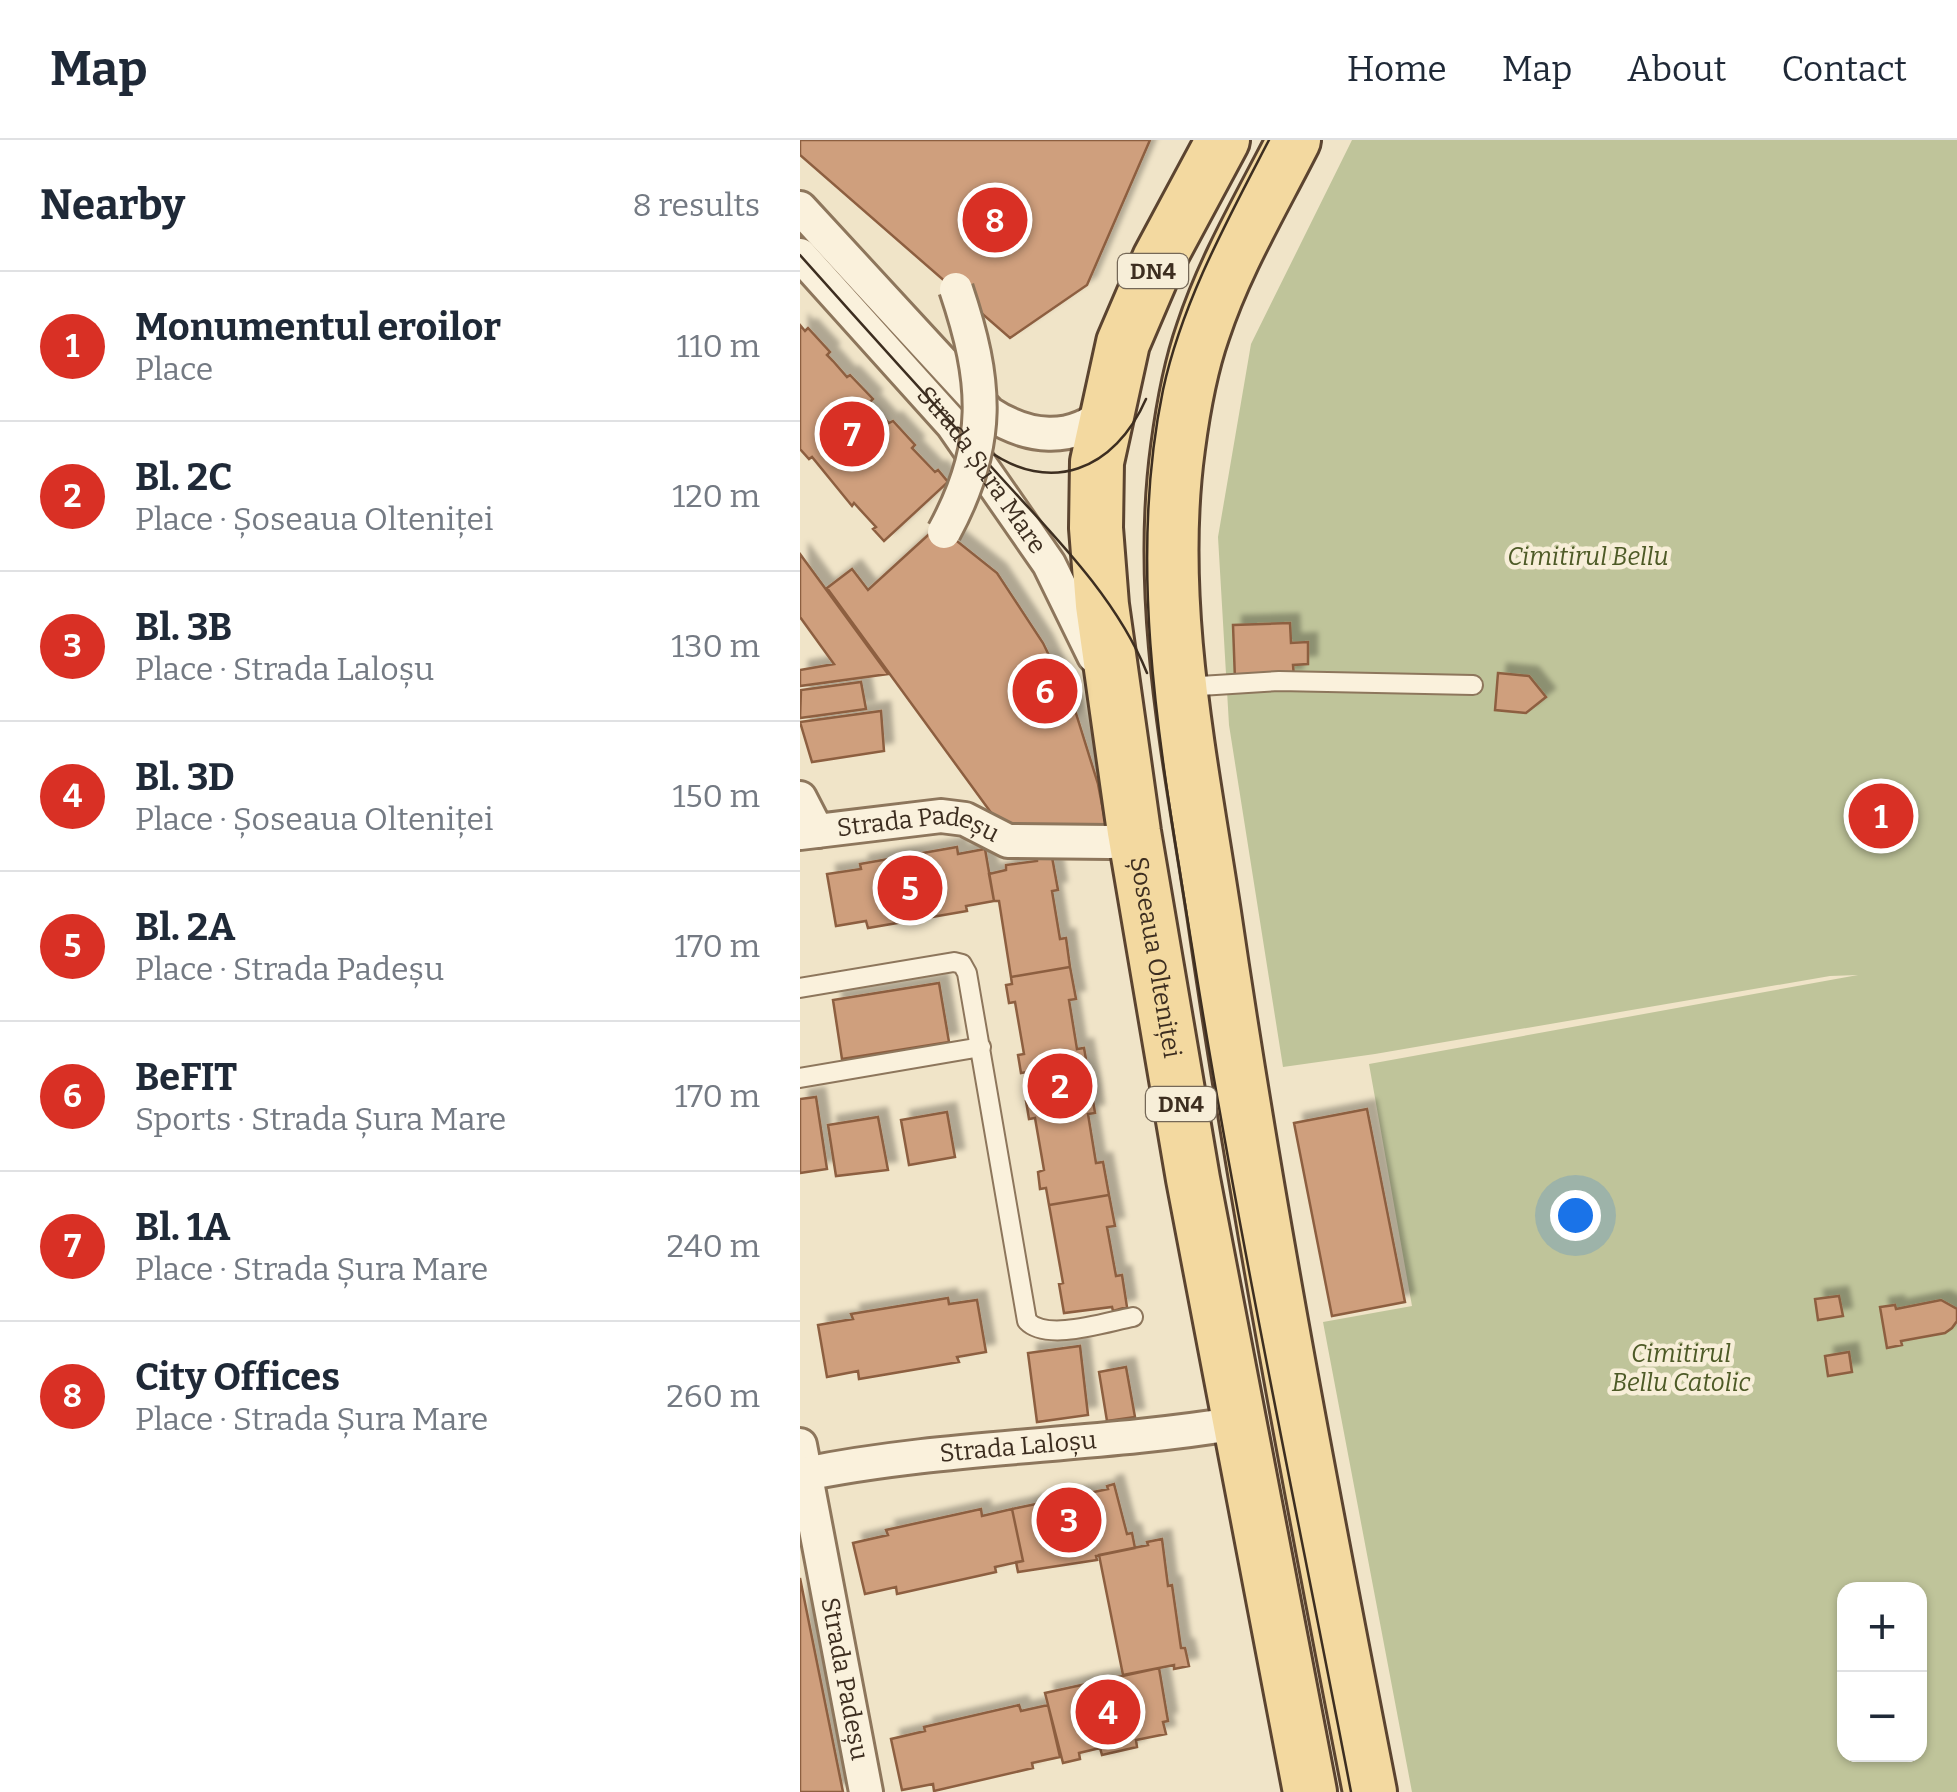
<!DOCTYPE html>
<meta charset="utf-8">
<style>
body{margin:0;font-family:Bitter,serif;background:#f2f2f3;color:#1f2937}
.controls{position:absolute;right:30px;bottom:30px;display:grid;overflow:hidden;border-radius:20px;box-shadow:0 2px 8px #0004}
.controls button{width:90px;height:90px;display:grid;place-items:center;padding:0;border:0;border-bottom:2px solid #e0e1e3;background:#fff;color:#1f2937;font:50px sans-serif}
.you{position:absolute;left:775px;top:1075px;width:35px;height:35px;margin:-25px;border:8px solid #fff;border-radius:50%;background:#1a73e8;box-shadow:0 0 0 15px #1a73e833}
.badge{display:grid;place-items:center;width:65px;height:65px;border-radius:50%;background:#d93025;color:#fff;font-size:32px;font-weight:700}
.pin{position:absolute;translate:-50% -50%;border:5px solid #fff;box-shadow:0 2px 10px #0006}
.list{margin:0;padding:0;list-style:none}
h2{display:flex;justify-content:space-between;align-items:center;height:130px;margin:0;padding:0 40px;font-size:42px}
h2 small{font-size:32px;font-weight:400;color:#747a83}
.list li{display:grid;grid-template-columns:65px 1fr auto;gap:30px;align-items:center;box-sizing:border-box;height:150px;padding:0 40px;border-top:2px solid #e0e1e3}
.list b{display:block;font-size:38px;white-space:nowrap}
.list p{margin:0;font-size:32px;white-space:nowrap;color:#747a83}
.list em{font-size:32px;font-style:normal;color:#747a83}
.map{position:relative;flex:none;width:1157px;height:1652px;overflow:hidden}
header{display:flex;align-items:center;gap:60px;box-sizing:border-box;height:140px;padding:0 50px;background:#fff;border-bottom:2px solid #e0e1e3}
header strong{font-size:48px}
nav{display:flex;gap:55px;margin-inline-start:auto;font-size:35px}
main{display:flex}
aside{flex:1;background:#fff}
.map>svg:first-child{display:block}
.cemetery{fill:#bfc49a;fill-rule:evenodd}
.building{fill:#cf9f7d;stroke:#8d5f41;stroke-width:2.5;filter:url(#shadow)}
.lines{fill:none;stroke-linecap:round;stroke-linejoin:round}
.lane-casing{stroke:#8d765c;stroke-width:22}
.street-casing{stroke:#8d765c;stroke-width:38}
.primary-casing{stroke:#5b4430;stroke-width:58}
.lane{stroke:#faf1dc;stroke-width:18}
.street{stroke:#faf1dc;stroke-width:32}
.primary{stroke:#f3d9a0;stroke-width:52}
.tram{stroke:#3d2e20;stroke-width:2.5}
.street-bridge-casing{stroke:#8d765c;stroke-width:38;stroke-linecap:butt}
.street-bridge{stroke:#faf1dc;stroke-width:32}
.labels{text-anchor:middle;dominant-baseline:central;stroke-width:9;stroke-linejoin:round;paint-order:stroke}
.shield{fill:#f7eed8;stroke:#756857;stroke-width:2.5}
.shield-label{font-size:22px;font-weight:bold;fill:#3d2e20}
.street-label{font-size:25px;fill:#3d2e20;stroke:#f7eed8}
.park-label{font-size:25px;font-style:italic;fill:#4d5a26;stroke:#f7eed8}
</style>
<header>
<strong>Map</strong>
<nav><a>Home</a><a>Map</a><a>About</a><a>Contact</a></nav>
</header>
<main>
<aside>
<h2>Nearby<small>8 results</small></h2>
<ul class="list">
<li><span class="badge">1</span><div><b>Monumentul eroilor</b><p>Place</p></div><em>110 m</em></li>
<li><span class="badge">2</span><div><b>Bl. 2C</b><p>Place · Șoseaua Olteniței</p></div><em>120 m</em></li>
<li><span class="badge">3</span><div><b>Bl. 3B</b><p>Place · Strada Laloșu</p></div><em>130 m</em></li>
<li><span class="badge">4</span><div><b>Bl. 3D</b><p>Place · Șoseaua Olteniței</p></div><em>150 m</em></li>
<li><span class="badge">5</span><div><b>Bl. 2A</b><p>Place · Strada Padeșu</p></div><em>170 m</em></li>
<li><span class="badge">6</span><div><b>BeFIT</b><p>Sports · Strada Șura Mare</p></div><em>170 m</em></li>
<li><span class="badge">7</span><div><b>Bl. 1A</b><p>Place · Strada Șura Mare</p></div><em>240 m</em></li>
<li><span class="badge">8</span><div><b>City Offices</b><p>Place · Strada Șura Mare</p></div><em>260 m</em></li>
</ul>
</aside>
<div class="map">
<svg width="1157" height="1652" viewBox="0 0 1157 1652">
<defs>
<filter id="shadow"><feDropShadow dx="9" dy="-9" stdDeviation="2.5" flood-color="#0004"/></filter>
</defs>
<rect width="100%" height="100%" fill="#f0e4c8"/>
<path class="cemetery" d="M552,0H1157V1652H612L523,1182L612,1166L569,924L1058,835L1030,836L575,914L483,927L429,585L418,397L451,204ZM1044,1450H1120V1614H1044Z"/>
<path class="building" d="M0,0H350L287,145L210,198L0,15Z
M0,185L5,191L8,188L30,212L27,215L33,221L47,237L50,235L73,259L70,262L89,283L93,281L115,305L112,308L135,332L138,330L148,342L84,401L73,389L76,387L54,363L52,366L12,317L9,319L0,309Z
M138,386L197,433L243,503L274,567L298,644L309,701L211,700L27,448L52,429L68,450Z
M0,414L88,534L0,546V530L34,524L0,477Z
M490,483L491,503L508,502V524L493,525L494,537L435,540L433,485Z
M698,533L729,536L746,557L726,573L695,570Z
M61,542L66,569L0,578L1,550Z
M81,571L84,611L12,622L0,582Z
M157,707L158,714L185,709L194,761L166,766L167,771L68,788L66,781L36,786L27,734L61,729L60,724Z
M237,717H252L258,750L252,751L260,799L266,798L270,827L211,837L199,761H194L189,734L206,730V725L237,721Z
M270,827L276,859L269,860L277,909L284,908L290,942L295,973L288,974L296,1023L303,1022L309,1055L249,1065L246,1048L240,1049L238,1032L244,1030L235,978L229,979L226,961L232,960L227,932L221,933L218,915L224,914L215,862L209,863L206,845L212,844L211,837Z
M139,843L149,902L42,919L33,860Z
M16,957L27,1029L0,1033V959Z
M567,969L605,1162L532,1176L494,983Z
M147,972L155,1017L109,1025L101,980Z
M78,977L88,1030L36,1036L28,985Z
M309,1055L315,1086L307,1087L316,1136L322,1135L327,1167L313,1171L312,1167L264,1173L259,1144L263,1143L249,1065Z
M1039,1156L1043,1176L1018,1180L1015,1159Z
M148,1158L149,1164L177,1160L186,1212L157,1217L159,1222L59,1239L58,1231L27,1237L18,1185L53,1179L51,1174Z
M1141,1160L1157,1169V1181L1152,1188L1145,1193L1101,1201L1102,1205L1087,1208L1080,1167L1095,1165L1096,1169Z
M280,1206L288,1275L237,1282L228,1213Z
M1049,1212L1052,1232L1028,1236L1025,1216Z
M326,1227L335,1277L307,1281L299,1232Z
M314,1344L327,1394L332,1393L335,1408L296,1416L297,1420L218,1432L216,1422L223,1421L212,1369L308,1349L307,1346Z
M181,1369L182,1376L212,1369L223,1421L195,1427L196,1432L97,1454L96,1447L65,1454L53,1403L88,1395L86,1390Z
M362,1399L368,1446L372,1445L381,1508H385L389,1526L374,1529V1525L323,1535L299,1415L348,1405L347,1402Z
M0,1438L43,1652H0Z
M359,1528L368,1581L363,1582L366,1594L336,1600L337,1607L302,1615L300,1608L279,1613L280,1619L263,1623L245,1553Z
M219,1565L221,1571L248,1565L260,1617L232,1623L233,1628L134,1651L133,1644L102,1650L91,1599L125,1591L124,1587Z"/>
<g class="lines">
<g class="lane-casing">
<path id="lane" d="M384,547L479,541L673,545
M0,848L154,822L162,824L167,833L227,1181C247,1202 306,1182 333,1177
M0,938L181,907"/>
</g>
<g class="street-casing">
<g id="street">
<path d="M0,68L189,273C227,298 271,304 307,271"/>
<path id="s1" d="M0,115L152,284L249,424L294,516"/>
<path d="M0,658L17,691"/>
<path id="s2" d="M0,693L141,676L165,679L208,701L310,702L334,692"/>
<path id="s3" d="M0,1305L66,1652"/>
<path id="s4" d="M0,1335C144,1305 293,1307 438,1283"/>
</g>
</g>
<g class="primary-casing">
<g id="primary">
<path id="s5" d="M423,0L359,119L323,203L297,322L296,388L302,465L334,692L393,1039L510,1652"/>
<path d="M494,0C462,63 425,125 403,192C390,229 383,270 378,308C357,462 391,621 414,773C457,1068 513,1360 570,1652"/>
</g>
</g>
<use href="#lane" class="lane"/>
<use href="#street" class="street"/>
<use href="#primary" class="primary"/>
<path class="tram" d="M469,0C428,79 382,162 363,250C325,433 363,625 392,807C437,1090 497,1371 551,1652
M0,115C65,188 130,260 196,332C251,393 316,456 347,533
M186,309C250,356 315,330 346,259"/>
<g class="street-bridge-casing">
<path id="street-bridge" d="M144,392C192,304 187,241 156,149"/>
</g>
<use href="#street-bridge" class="street-bridge"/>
</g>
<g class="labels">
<g class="shield">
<rect x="318" y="114" width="70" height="34" rx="8"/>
<rect x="346" y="947" width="70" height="34" rx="8"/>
</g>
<g class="shield-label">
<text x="353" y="131">DN4</text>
<text x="381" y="964">DN4</text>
</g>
<g class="street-label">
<text stroke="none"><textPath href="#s1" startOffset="282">Strada Șura Mare</textPath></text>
<text stroke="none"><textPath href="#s2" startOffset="120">Strada Padeșu</textPath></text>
<text stroke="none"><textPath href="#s5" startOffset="848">Șoseaua Olteniței</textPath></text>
<text stroke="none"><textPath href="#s4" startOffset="220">Strada Laloșu</textPath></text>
<text stroke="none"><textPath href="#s3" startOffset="238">Strada Padeșu</textPath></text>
</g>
<g class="park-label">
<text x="788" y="417">Cimitirul Bellu</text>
<text x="881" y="1214">Cimitirul<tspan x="881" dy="29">Bellu Catolic</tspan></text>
</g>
</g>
</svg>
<div class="controls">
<button>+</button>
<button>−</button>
</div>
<div class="you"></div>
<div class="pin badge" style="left:1081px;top:676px">1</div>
<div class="pin badge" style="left:260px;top:946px">2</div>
<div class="pin badge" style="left:269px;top:1380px">3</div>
<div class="pin badge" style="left:308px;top:1572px">4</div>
<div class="pin badge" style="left:110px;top:748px">5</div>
<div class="pin badge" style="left:245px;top:551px">6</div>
<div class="pin badge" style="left:52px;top:294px">7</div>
<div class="pin badge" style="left:195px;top:80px">8</div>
</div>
</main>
